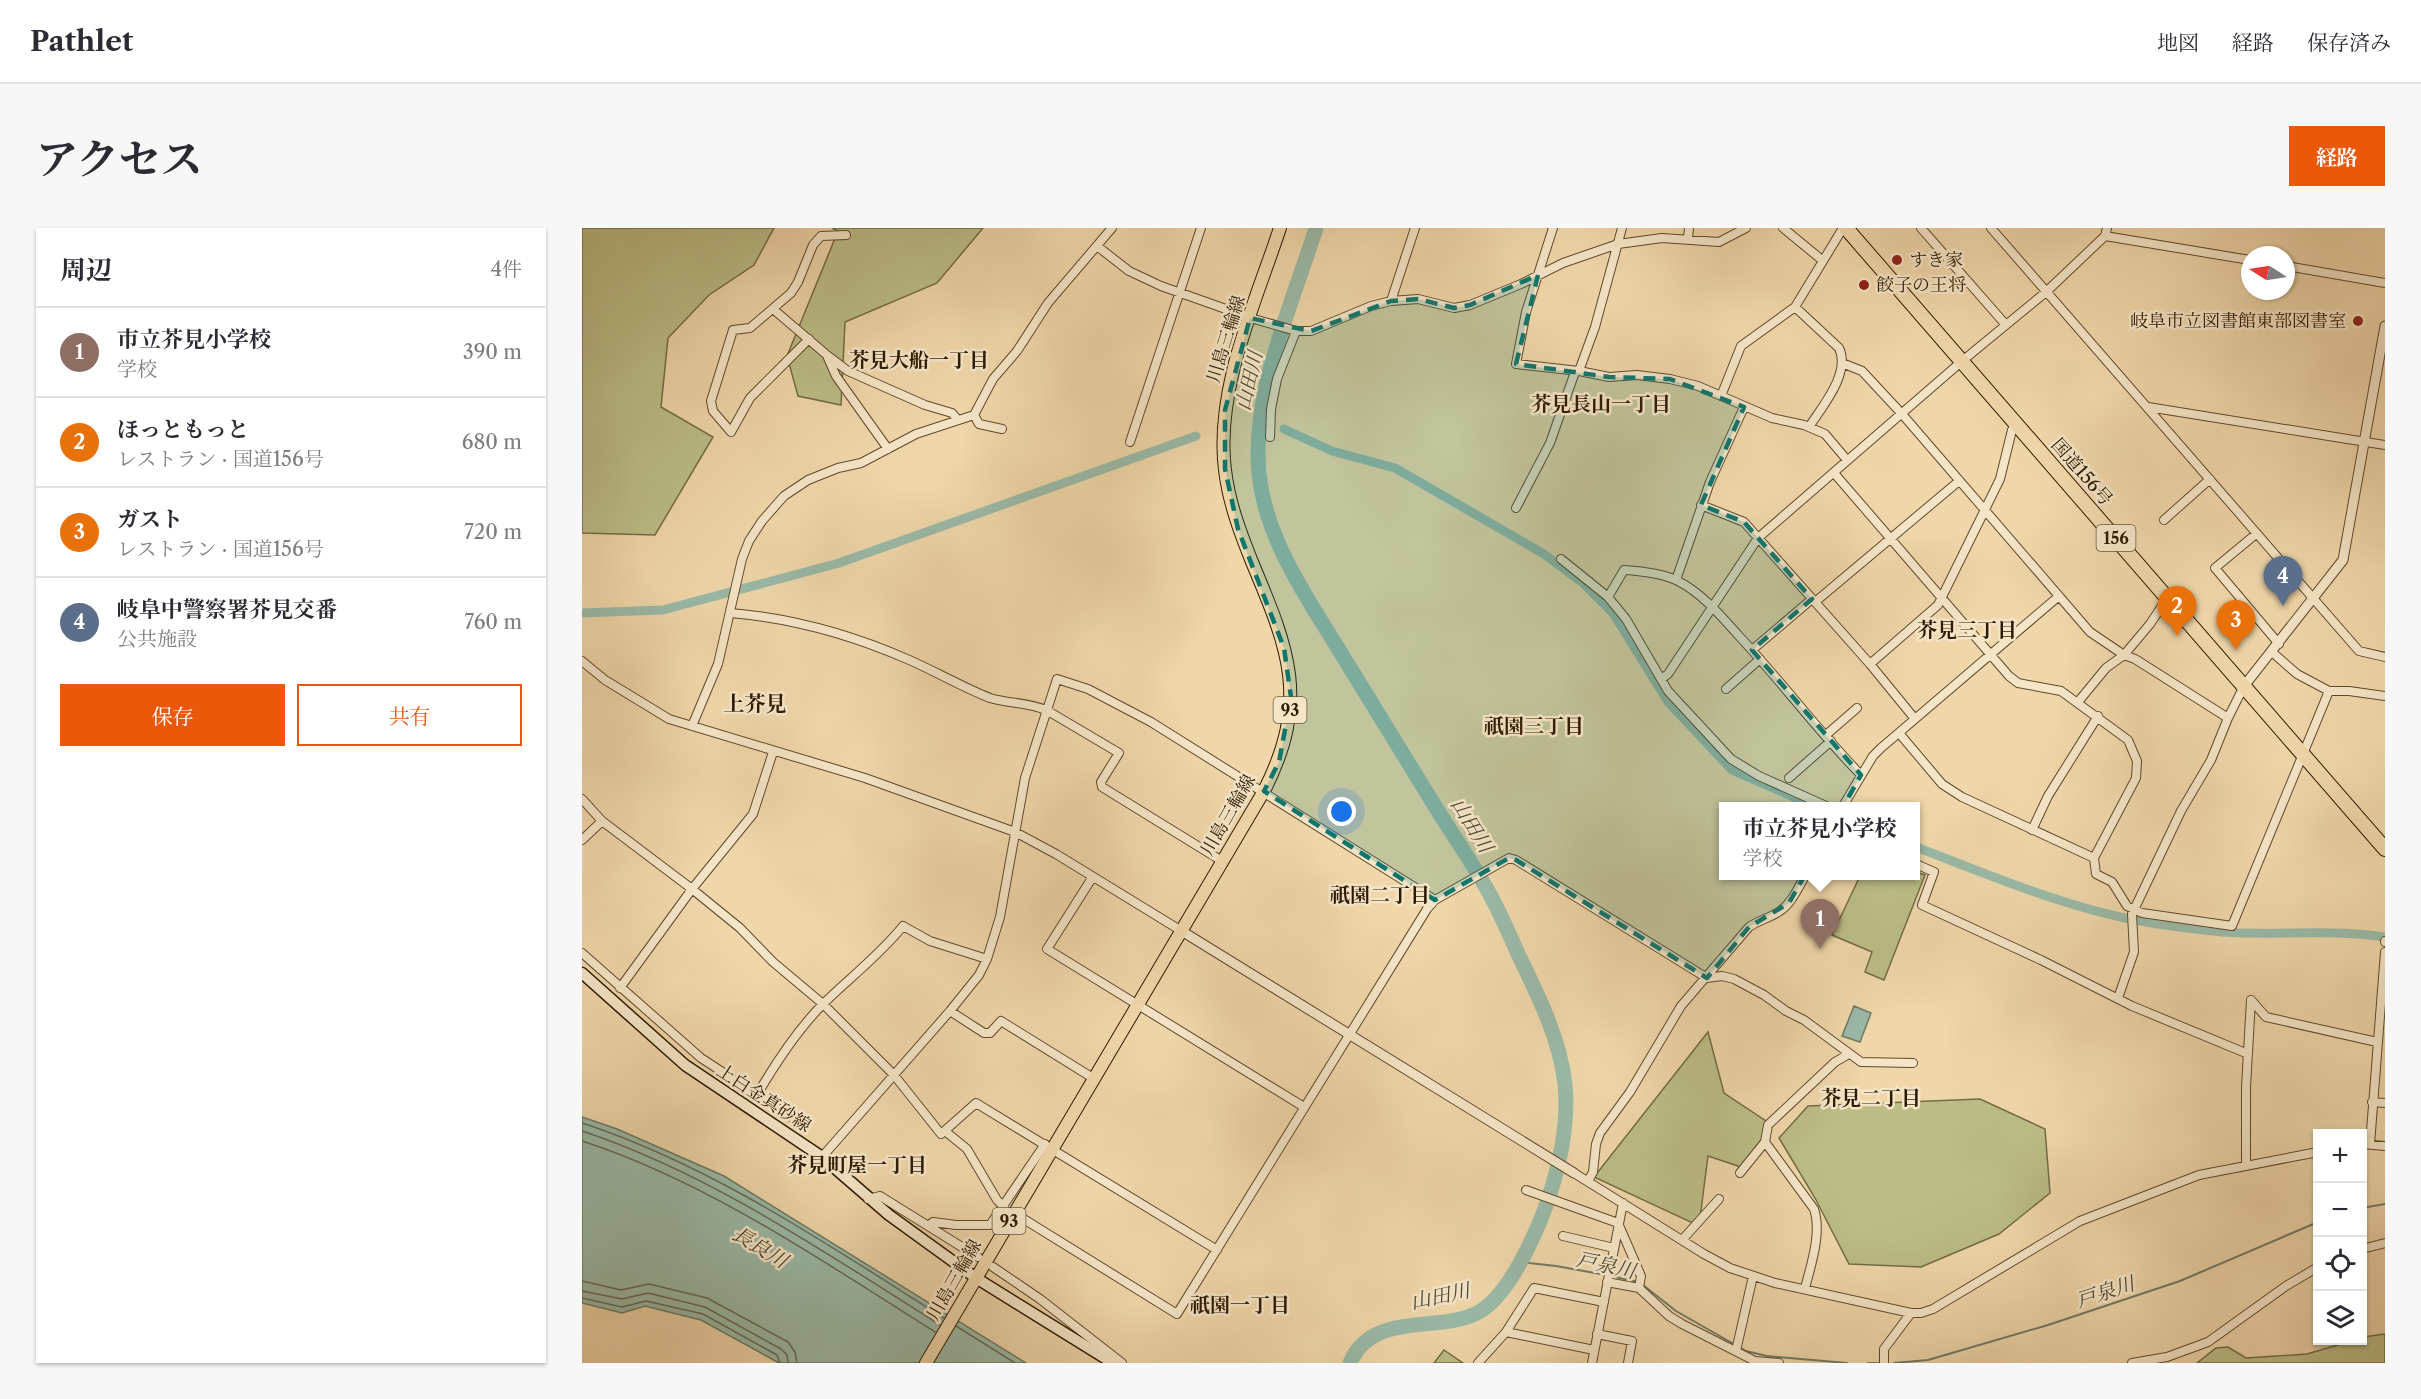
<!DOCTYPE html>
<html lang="ja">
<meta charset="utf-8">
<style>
body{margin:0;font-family:"Libre Caslon Text","Noto Serif JP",serif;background:#f7f7f7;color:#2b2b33}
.controls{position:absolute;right:18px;bottom:18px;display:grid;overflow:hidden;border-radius:0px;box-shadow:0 2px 4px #0004}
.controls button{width:54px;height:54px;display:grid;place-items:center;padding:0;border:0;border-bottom:2px solid #e1e1e2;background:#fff;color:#2b2b33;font:30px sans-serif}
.compass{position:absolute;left:1659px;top:18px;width:54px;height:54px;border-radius:50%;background:#fff;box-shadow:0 2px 4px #0004;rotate:282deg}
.you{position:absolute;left:760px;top:584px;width:21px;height:21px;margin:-15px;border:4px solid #fff;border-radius:50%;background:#1a73e8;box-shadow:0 0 0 9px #1a73e833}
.badge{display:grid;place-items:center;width:39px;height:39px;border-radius:50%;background:#ea580c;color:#fff;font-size:20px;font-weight:700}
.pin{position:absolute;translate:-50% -50px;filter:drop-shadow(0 2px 3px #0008)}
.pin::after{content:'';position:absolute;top:32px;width:21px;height:18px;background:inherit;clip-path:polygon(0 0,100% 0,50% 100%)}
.popup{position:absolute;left:1137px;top:574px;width:201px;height:78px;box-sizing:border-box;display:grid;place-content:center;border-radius:0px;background:#fff;filter:drop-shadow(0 2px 4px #0005);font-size:20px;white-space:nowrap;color:#7c7c81}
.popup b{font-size:22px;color:#2b2b33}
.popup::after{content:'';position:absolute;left:50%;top:100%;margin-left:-12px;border:12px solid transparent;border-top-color:#fff}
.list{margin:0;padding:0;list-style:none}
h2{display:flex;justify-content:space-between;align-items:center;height:78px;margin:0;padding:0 24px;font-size:26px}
h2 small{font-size:20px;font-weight:400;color:#7c7c81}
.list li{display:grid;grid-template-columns:39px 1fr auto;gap:18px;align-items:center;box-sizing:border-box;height:90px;padding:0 24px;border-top:2px solid #e1e1e2}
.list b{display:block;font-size:22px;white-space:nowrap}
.list p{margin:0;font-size:20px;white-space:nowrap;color:#7c7c81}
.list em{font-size:20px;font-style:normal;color:#7c7c81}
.actions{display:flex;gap:12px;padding:18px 24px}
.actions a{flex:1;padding:14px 0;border:2px solid #ea580c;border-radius:0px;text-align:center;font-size:21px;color:#ea580c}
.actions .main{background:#ea580c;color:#fff}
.icon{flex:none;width:33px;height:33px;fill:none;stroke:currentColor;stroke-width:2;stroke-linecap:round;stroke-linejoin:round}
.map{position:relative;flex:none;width:1803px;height:1135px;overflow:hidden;border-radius:0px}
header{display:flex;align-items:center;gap:36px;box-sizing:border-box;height:84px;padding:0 30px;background:#fff;border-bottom:2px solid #e1e1e2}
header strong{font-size:28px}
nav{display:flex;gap:33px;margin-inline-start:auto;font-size:21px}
.intro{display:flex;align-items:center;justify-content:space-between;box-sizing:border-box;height:144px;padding:0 36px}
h1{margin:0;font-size:42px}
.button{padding:15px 27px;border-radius:0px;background:#ea580c;color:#fff;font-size:21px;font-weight:700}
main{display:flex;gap:36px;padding:0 36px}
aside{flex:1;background:#fff;border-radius:0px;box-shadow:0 2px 4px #0004}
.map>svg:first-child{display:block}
.green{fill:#bcbd86;stroke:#746c44;stroke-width:1.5}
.water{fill:#9abaa8;stroke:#6e7a66;stroke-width:1.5}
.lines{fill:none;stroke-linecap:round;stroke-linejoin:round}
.shore{stroke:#646a56;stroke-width:1.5}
.stream{stroke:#6e7a66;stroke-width:2}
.canal{stroke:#9abaa8;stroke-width:9}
.river{stroke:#9abaa8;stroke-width:15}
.minor-casing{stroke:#5e492c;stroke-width:10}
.tertiary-casing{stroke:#5e492c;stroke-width:11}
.secondary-casing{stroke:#2d1a03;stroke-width:13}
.primary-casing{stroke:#2d1a03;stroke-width:14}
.trunk-casing{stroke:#2d1a03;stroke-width:16}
.minor{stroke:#f5e5c7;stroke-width:8}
.tertiary{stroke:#f5e5c7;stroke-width:9}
.secondary{stroke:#f5e5c7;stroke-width:10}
.primary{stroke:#efd7a9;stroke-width:12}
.trunk{stroke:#efd7a9;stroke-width:14}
.marked{fill:#0f766e;fill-opacity:0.2;stroke:#0f766e;stroke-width:4.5;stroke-dasharray:12 8;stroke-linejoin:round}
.poi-dot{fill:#8f2418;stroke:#f5e5c7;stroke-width:2}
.labels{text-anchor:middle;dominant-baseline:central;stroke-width:5;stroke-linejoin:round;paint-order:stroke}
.shield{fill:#f5e5c7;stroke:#69573e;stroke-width:1.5}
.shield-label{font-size:16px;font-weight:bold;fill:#2d1a03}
.poi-label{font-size:18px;fill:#2d1a03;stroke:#f5e5c7;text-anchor:start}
.street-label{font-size:18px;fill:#2d1a03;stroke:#f5e5c7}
.neighbourhood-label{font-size:20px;font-weight:bold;fill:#2d1a03;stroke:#f5e5c7}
.water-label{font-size:20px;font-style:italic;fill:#4e4a35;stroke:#f5e5c7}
.quarter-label{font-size:21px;font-weight:bold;fill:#2d1a03;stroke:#f5e5c7}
</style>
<header>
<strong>Pathlet</strong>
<nav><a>地図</a><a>経路</a><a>保存済み</a></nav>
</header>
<div class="intro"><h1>アクセス</h1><a class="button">経路</a></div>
<main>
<aside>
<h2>周辺<small>4件</small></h2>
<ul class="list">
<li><span class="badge" style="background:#8d6e63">1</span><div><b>市立芥見小学校</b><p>学校</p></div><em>390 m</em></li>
<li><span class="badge" style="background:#e8710a">2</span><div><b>ほっともっと</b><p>レストラン · 国道156号</p></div><em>680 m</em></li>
<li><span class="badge" style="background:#e8710a">3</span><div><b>ガスト</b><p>レストラン · 国道156号</p></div><em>720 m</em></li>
<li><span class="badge" style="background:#5c6f8a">4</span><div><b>岐阜中警察署芥見交番</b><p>公共施設</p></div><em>760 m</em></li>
</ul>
<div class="actions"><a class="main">保存</a><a>共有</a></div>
</aside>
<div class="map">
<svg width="1803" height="1135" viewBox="0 0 1803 1135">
<rect width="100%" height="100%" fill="#efd7a9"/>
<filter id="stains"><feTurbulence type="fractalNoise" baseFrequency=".00333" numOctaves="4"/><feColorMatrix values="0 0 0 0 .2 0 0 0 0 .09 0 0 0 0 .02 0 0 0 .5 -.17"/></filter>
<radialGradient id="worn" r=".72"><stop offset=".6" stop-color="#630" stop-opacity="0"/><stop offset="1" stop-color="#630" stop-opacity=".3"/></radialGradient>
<path class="green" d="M0,0H192L172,37L127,67L86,110L79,179L131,209L73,307L0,305Z
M250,0H401L355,55L263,94L259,177L216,168L205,128L256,3Z
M1334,644L1343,647L1302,752L1283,744L1290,724L1250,707L1278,648H1334Z
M1126,804L1142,865L1190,897L1159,939L1126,928L1117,998L1012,949Z
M1398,871L1463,901L1468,965L1417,1006L1339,1039L1267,1036L1233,970L1197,910L1226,878Z
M1803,1106V1135H1615L1634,1120L1646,1119L1664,1130L1725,1126L1769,1113L1780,1112L1781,1109Z
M862,1122L881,1135H852Z"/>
<path class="water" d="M1272,778L1289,785L1278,814L1260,808Z
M0,889L35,901L142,948L444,1135H197L119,1092L63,1078L40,1085L0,1075Z"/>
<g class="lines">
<path class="shore" d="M0,895C131,938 246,1017 362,1090
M0,903C129,946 244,1025 358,1097
M0,913C126,954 242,1034 353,1104
M0,1053L39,1062L67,1056L125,1070L206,1114L213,1124L215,1135
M0,1063L40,1071L66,1065L123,1079L199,1121L205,1127L206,1135
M0,1070L40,1079L64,1073L121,1086L195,1127L198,1135
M374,1098L433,1135"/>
<path class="stream" d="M1780,980L1803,976
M938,1034L974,1038L1024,1047
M1029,1048L1056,1054
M1061,1057L1094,1083L1164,1123L1185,1128L1265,1135
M1286,1135H1299
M1312,1135L1346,1132L1466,1097L1598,1053L1736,994"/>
<path class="canal" d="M702,201L750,223L813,240L962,326L1002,356L1031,385L1086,474L1150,542L1232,578
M0,385L81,382L257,335L614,208
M1334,619C1413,649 1493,684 1576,696C1604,700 1634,705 1662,705C1710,706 1756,702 1803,709"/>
<path class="river" d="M734,0C710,77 666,173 678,254C687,314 723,367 754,417C788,473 822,528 856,583C873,610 891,636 906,663C918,684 928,708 938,730C957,769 978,812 983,856C986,888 980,925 971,956C961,991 929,1070 893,1086C854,1104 789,1084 768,1135"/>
<g class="minor-casing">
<path id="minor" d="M971,0L944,84L934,136L997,143L1027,149L1055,147L1088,151L1116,158L1190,190L1222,197L1243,206L1265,232
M1201,0L1240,32
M1339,0L1424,97
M1409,0L1777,423L1803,429
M1523,8L1668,32
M1106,10L1107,0
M515,18L547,43L579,58L672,91L714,103L695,151L689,181L688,209
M1704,38L1803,55
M809,73L833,0
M1213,79L1257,120C1269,145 1240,179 1227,199
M191,81L246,128L266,143L343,177L370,185L376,192
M714,103H729L789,78L809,73L836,71L872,80L888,77L939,56L981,35L1036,16L1080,10L1137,14L1164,0
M227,111L168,170L149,204L131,183L129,173L151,102L168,100L209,65L216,54L231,17L239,8L264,7
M246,130L254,148L306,221
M1260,135L1280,143L1320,186L1508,404L1542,427L1553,431L1646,490
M997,143L1013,99L1040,0
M1139,168L1159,118L1213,79L1261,0
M1566,179L1803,217
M392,187L397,196L420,201
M548,214L619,0
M1252,245L1427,448L1436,455L1479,463L1546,512L1555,533L1554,550L1512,630L1514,646L1530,654L1545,678L1560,685L1650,698L1747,463L1715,446L1690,424
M1119,277L1162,294L1288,436L1333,491
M934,280L968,215L993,144
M1582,292L1628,251
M1674,306L1633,340L1697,416
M979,331L1026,369L1044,391L1086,463L1149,531L1177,548L1244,578
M1094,352L1128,254L1162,179
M1026,369L1042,342C1059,343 1080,345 1096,353C1121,366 1139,388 1157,408C1199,453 1236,503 1279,547
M1233,374L1377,253
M149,385C208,390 270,407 325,431C353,443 380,459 408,470C427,476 448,474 466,483L537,525L519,554L520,559L640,633
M1170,422L1230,371
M0,433L23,452L87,491L283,550L433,604L474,626L598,702
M1288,436L1356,377L1418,251L1430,202L1434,196
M1079,451L1086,446L1176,310L1379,134L1464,64L1523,8L1525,0
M1144,461L1178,431
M1747,463H1767L1803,468
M1496,474L1524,440L1542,427L1568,396L1586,369
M110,498L136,436L160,331L167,313L180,293L202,268L226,252L256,240L279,235L334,206L392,187L411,151L435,123L466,75L530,0
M1317,505L1360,556L1380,569L1512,630
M1244,507L1275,480
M1207,550L1249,513
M0,571L20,593L110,661L158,700L191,734L241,776L312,847L359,906L394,875L635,1022
M1261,578L1291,528L1299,520L1477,368
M1450,602L1466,568L1516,488
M0,612L20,593
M1334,636L1352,644L1340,677L1459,732L1550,778L1666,826
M510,650L465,721L722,879
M1803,713V714
M0,725L119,830L223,898
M38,760L110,661L171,586L191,524
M1536,770L1552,724L1550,686L1599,583L1629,532L1646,490L1662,458
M1669,772L1684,789L1795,814
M368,783L402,805H408L419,793L511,850
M175,867C193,836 214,804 239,778C266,751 297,728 321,698L348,713L405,731
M1790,874L1803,875
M363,903L385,921L415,972L422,979
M1183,914L1232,981C1240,1005 1229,1037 1223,1060
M1780,916L1803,918
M1788,916L1803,724
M240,929L368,783L397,747L405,731L418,689L443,550L475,451L506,461L569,494L853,672
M1664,938V859L1669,772
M992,945L1122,1026L1148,1040L1193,1055L1329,1085H1339L1351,1081L1498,993L1617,947L1736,924
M1158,945L1183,914L1186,897L1253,834L1267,826
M1006,953L1011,944L1014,916L1018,905L1048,864L1099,778L1167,699C1177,692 1188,690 1198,683C1210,675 1216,660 1223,648
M944,962L1036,995L1059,1048L1057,1060
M286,971L298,968L396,1029
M440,990L595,1086L845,681L853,672L927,630L934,632L1125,750L1140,748L1152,751L1182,767L1204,783L1222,792L1279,834L1331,835
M346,998L351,994L374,997H408L463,916
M981,1008L1032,1020
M1100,1012L1137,971
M1780,1021L1803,1015
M411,1039L458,1071L540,1135
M1025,1054L1057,1060L1087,1088L1100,1096L1173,1133L1197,1135
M924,1104L1012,1122
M1015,1106L1050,1113L1046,1135
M1154,1123L1171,1048
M896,1135L924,1104L952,1060L1022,1074
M1010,1135L1041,975
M1302,1135V1121L1329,1085
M1550,1135L1585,1129L1626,1114L1704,1058L1736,1039"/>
</g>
<g class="tertiary-casing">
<path id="tertiary" d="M1662,458L1761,332L1803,98
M598,702L992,945"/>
</g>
<g class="secondary-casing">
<path id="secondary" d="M0,745L103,837L240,929L307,987L394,1050L531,1135"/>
</g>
<g class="primary-casing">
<path id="primary" d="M344,1135L682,563C728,472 707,422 670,334C658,304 647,275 643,242C633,161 673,76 698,0"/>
</g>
<g class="trunk-casing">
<path id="trunk" d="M1264,0L1803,621"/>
</g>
<use href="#minor" class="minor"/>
<use href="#tertiary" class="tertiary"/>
<use href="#secondary" class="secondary"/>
<use href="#primary" class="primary"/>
<use href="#trunk" class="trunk"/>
</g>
<path class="marked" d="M956,47L934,136L1027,149L1088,151L1162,179L1119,277L1162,294L1230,371L1170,422L1279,547L1207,675L1167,699L1125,750L934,632L927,630L853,672L682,563L697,534L709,469L702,420L656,301L643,241V182L668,90L729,103L809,73L836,71L872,80L888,77Z"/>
<g class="poi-dot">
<circle cx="1315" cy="32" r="6"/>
<circle cx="1282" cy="57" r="6"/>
<circle cx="1776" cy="93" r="6"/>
</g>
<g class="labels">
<g class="shield">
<rect x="1514.5" y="297" width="39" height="26" rx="4.5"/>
<rect x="691.5" y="469" width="33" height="26" rx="4.5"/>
<rect x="410.5" y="980" width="33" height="26" rx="4.5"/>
</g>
<g class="shield-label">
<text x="1534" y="310">156</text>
<text x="708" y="482">93</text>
<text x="427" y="993">93</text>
</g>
<g class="poi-label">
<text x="1327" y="32">すき家</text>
<text x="1294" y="57">餃子の王将</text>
<text x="1764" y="93" text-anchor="end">岐阜市立図書館東部図書室</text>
</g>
<g class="street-label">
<text transform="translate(644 111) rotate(-73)">川島三輪線</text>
<text transform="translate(1500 244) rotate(49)">国道156号</text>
<text transform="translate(646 587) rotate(-60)">川島三輪線</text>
<text transform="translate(182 870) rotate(33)">上白金真砂線</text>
<text transform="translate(372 1052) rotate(-60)">川島三輪線</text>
</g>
<g class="neighbourhood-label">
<text x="337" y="132">芥見大船一丁目</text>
<text x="1019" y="176">芥見長山一丁目</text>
<text x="1385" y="402">芥見三丁目</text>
<text x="952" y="498">祇園三丁目</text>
<text x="798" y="667">祇園二丁目</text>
<text x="1289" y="870">芥見二丁目</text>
<text x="275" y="937">芥見町屋一丁目</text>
<text x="658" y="1077">祇園一丁目</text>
</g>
<g class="water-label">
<text transform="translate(667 153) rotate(-77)">山田川</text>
<text transform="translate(890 597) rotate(58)">山田川</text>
<text transform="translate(178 1019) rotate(31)">長良川</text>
<text transform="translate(1024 1037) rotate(12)">戸泉川</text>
<text transform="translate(1523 1064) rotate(-18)">戸泉川</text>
<text transform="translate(858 1068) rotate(-12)">山田川</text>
</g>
<g class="quarter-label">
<text x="173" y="475">上芥見</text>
</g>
</g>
<rect width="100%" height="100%" filter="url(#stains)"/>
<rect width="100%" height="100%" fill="url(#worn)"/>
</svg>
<div class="controls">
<button>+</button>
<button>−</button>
<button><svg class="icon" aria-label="locate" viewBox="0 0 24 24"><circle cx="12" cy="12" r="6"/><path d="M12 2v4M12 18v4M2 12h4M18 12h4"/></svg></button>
<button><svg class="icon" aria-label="layers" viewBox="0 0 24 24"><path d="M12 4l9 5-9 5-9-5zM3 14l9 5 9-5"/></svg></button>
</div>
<svg class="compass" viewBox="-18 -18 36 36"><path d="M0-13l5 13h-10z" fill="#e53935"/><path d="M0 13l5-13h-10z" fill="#7c7c81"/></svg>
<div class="you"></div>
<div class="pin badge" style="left:1238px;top:721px;background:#8d6e63">1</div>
<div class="popup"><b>市立芥見小学校</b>学校</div>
<div class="pin badge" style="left:1595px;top:408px;background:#e8710a">2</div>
<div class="pin badge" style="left:1654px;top:422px;background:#e8710a">3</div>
<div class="pin badge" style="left:1701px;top:378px;background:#5c6f8a">4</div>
</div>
</main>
